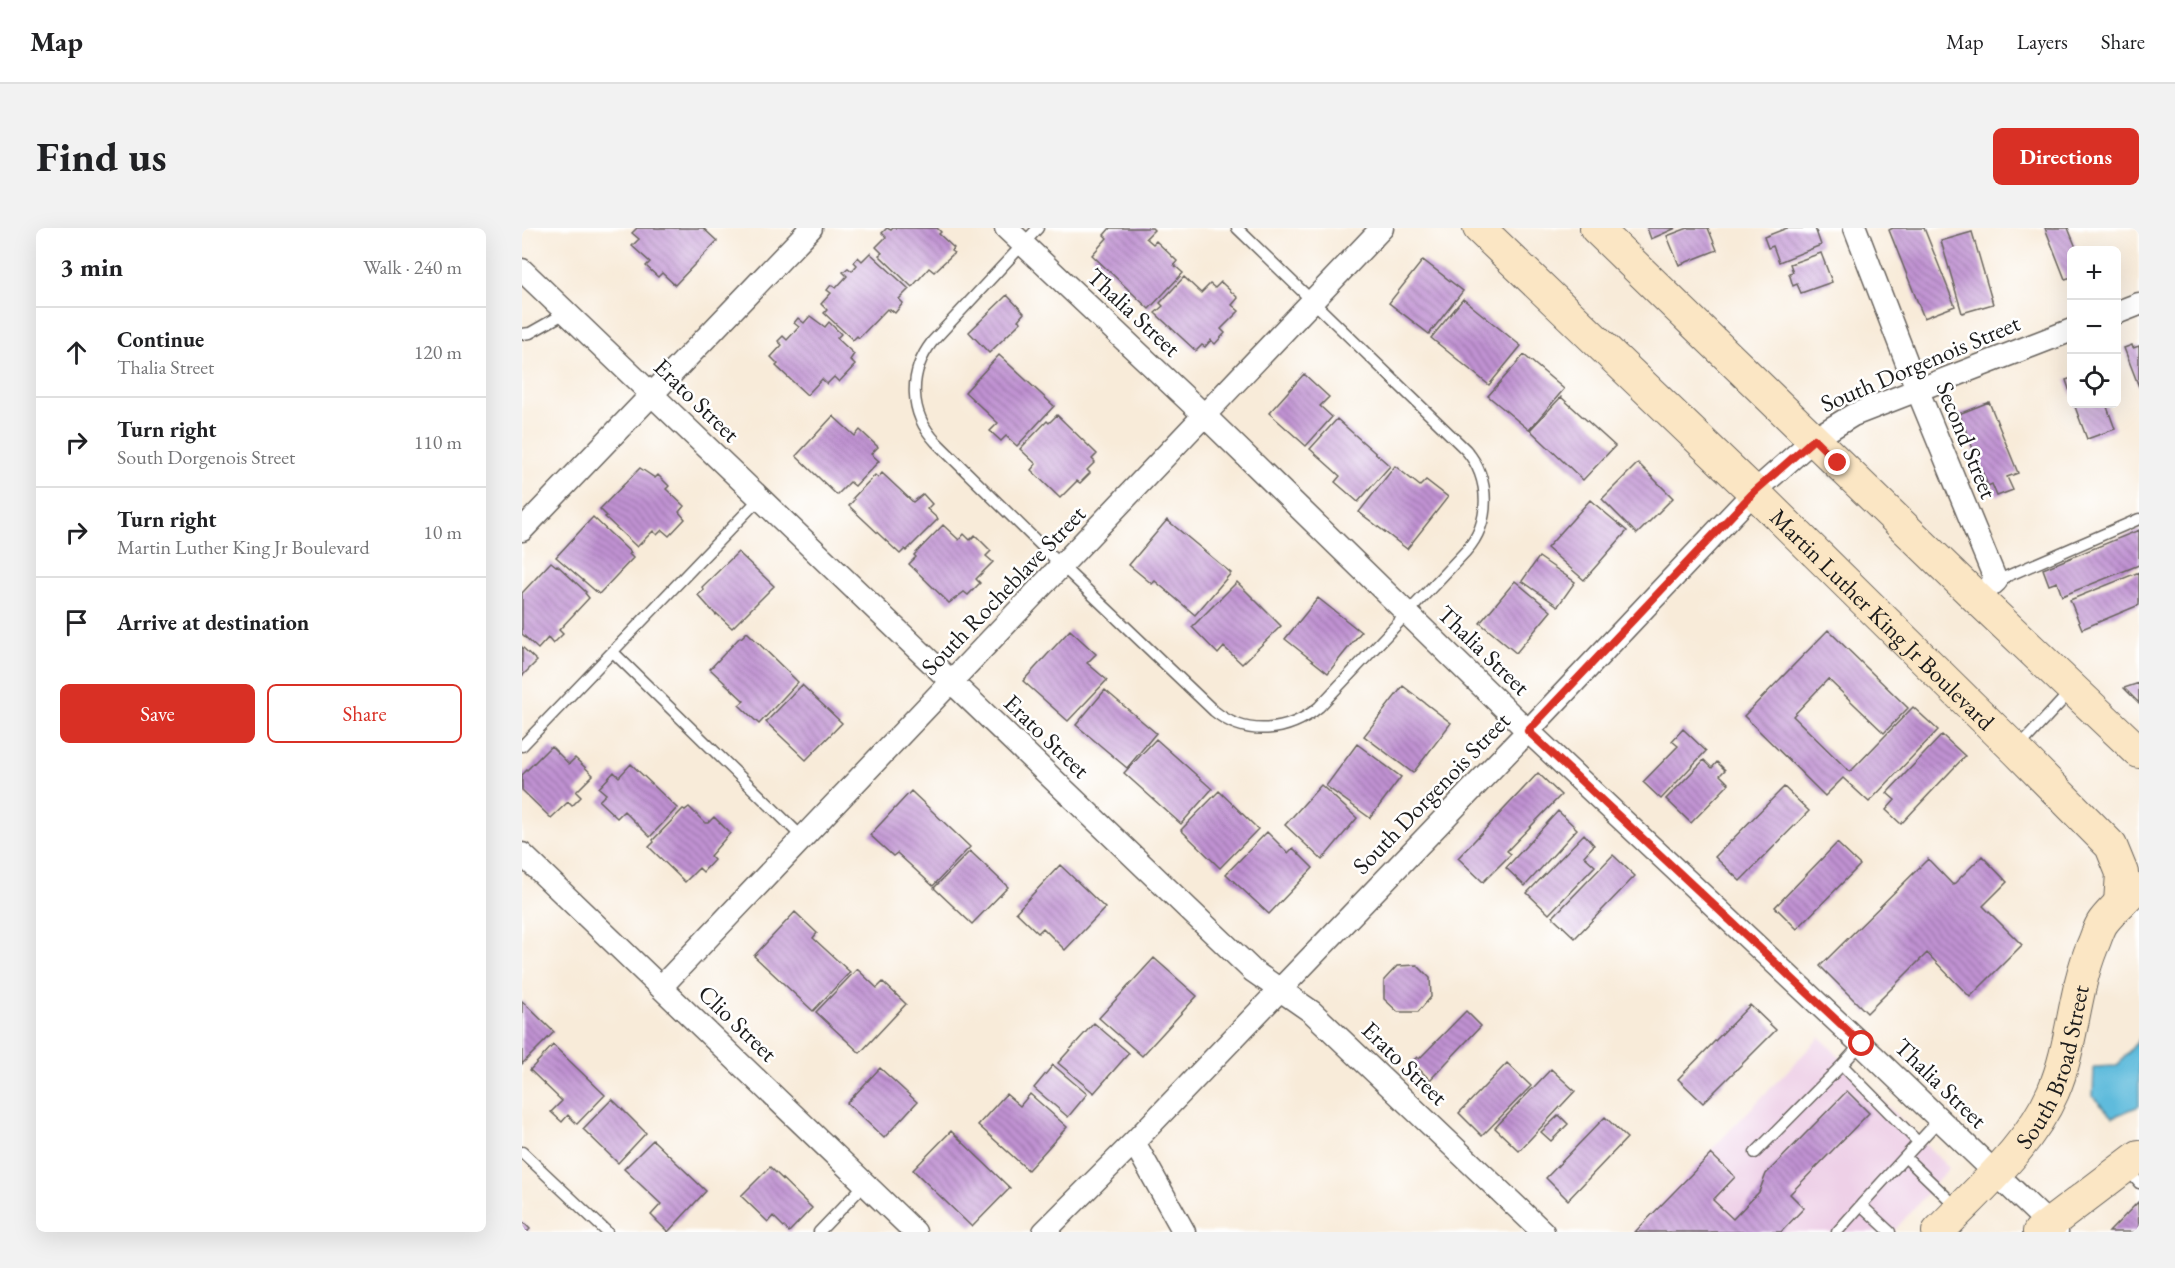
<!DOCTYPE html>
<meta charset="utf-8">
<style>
body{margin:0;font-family:"EB Garamond",serif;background:#f2f2f2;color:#202124}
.controls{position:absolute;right:18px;top:18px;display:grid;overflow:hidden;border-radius:9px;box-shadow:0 6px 24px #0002}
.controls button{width:54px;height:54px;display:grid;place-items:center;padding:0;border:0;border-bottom:2px solid #e0e0e0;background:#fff;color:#202124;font:30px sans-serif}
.stop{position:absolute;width:18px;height:18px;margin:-14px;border:4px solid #d93025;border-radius:50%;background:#fff}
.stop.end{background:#d93025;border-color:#fff;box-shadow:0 2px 6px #0008}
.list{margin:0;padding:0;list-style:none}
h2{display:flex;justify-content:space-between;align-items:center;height:78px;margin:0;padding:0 24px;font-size:26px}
h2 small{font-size:20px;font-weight:400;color:#757577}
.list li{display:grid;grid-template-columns:39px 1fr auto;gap:18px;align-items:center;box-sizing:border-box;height:90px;padding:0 24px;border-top:2px solid #e0e0e0}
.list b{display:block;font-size:22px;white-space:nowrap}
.list p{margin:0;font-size:20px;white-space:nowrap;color:#757577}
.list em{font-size:20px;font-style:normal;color:#757577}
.actions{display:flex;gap:12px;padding:18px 24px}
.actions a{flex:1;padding:14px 0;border:2px solid #d93025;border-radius:9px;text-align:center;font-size:21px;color:#d93025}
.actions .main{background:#d93025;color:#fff}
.icon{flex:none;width:33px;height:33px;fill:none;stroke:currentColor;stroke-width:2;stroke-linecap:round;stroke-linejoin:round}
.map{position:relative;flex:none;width:1617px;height:1004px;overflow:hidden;border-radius:9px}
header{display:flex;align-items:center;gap:36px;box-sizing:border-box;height:84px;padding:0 30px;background:#fff;border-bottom:2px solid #e0e0e0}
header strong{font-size:28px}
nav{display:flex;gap:33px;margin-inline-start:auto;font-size:21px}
.intro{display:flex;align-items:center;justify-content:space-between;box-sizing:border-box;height:144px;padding:0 36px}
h1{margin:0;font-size:42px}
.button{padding:15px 27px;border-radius:9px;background:#d93025;color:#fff;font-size:21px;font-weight:700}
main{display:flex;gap:36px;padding:0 36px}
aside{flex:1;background:#fff;border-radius:9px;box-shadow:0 6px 24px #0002}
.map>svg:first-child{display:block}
.built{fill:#eed0e7}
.water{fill:#5ebbdc;stroke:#3d6c7c;stroke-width:1.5}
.building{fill:url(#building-back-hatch)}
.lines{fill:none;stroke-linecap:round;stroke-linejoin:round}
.lane-casing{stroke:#69645e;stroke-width:13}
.street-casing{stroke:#69645e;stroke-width:25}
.secondary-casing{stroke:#69645e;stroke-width:34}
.lane{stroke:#fff;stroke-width:10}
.street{stroke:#fff;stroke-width:22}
.secondary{stroke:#fbe6c4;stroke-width:32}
.route{stroke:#d93025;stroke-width:8}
.labels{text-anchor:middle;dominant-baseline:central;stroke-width:5;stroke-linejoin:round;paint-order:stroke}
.street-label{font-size:24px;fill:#1c1c1c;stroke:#fff}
</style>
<header>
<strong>Map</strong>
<nav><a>Map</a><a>Layers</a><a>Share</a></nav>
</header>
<div class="intro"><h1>Find us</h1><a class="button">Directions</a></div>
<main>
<aside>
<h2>3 min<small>Walk · 240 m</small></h2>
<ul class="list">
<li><svg class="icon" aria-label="ahead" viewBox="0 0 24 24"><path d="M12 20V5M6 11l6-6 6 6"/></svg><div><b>Continue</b><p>Thalia Street</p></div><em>120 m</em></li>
<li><svg class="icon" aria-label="right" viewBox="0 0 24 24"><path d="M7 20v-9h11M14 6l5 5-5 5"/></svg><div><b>Turn right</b><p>South Dorgenois Street</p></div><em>110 m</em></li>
<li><svg class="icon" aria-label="right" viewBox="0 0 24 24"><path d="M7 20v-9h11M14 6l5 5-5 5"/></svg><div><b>Turn right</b><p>Martin Luther King Jr Boulevard</p></div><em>10 m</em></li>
<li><svg class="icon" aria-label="arrive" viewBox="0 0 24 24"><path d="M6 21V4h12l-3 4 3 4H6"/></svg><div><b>Arrive at destination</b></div></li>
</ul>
<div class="actions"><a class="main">Save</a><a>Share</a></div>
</aside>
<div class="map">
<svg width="1617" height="1004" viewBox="0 0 1617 1004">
<defs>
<pattern id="building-back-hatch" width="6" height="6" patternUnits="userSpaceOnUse" patternTransform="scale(1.5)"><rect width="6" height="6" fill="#c092d2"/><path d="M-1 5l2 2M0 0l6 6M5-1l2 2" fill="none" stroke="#9b76aa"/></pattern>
</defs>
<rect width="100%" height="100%" fill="#fff"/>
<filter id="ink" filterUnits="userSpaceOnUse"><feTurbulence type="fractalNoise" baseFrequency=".0167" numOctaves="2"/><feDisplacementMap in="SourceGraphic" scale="12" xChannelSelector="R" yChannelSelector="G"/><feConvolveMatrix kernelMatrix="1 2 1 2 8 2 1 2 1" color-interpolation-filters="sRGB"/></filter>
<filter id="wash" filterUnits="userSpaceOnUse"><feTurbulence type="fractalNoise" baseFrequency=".008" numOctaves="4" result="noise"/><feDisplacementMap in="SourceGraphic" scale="24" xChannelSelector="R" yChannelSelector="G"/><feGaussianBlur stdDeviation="1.35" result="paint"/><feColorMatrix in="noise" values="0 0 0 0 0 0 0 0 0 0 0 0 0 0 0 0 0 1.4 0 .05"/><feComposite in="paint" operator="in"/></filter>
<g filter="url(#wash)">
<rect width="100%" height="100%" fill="#f8ebd9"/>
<path class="built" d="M1298,809L1427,940L1371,1004H1110Z"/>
<path class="water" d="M1617,811V878L1591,889L1571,869L1572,839L1595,838Z"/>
<g id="blocks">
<path class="building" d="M115,0H181L195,13L153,57L140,45L136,49L124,38L128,34L110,18L117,11L110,5Z
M365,0L369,2L371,0H415L419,4L417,6L432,20L429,23L432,25L412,44L407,40L390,59L357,27L360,25L354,19L364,9L360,5Z
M588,0H630L632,2L624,10L631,16L634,13L655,33L652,37L661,45L627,81L570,27L585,10L582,7Z
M1125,0H1154L1129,11Z
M1166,0H1186L1195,22L1157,37L1145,8Z
M1265,0H1293L1299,17L1257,34L1251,18L1246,20L1242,9Z
M1371,0H1402L1433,78L1402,90L1367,2Z
M1523,0H1546L1555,22H1550V49L1543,51Z
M1450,4L1471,76L1440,85L1419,13Z
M348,25L387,61L377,71L381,75L373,85L368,81L367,83L365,81L337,110L335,108L331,112L302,85L305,82L299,76L309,65L305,62L309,57L314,60L325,48L321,44L326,40L330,43L335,37L332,34L336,29L340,33Z
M1299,25L1310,54L1279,65L1275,56L1271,58L1267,45L1271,44L1268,36Z
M901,32L941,63L907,106L867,75Z
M662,49L679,65L688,56L693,60L699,54L716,70L710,77L717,83L699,101L703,105L693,116L689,112L683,119L680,117L674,123L633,85L641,78L638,75Z
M485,67L502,85L496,92L499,94L467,125L447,104Z
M941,71L999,118L967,157L909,110Z
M288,88L303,99L307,94L319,106L315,110L332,126L328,132L333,137L317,154L312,149L305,156L300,151L285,167L254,138L256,136L249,129L260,117L256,113L261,108L265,112L277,99L272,95L276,90L282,95Z
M1610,117L1611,120L1617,118V159L1602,120Z
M477,127L532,178L495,218L484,208L479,213L468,203L476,195L443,164Z
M1002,127L1042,161L1007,202L966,168Z
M782,146L807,169L798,178L810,189L784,218L747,185Z
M1550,150V167H1549L1544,152Z
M1039,169L1093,218L1061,252L1008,202Z
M1467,174L1496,245L1485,249L1491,262L1475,268L1470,256L1466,258L1437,186Z
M1552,176H1584L1593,201L1565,211Z
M535,187L575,226L570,231L573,234L565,242L568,245L558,255L555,253L538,270L509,242L514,236L498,221L525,193L527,195Z
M311,188L333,208L338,202L356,219L349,226L357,233L333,258L328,254L315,267L274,228Z
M815,191L868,238L836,274L813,254L818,248L788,221Z
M1116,235L1151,270L1115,306L1080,271Z
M873,238L898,258L904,252L926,269L885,321L837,284Z
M118,240L133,250L136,247L147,258L144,261L162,278L157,284L163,291L147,308L140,302L135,307L131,303L115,319L83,289L85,288L78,281Z
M360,245L391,274L401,266L410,276L405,281L416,291L384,323L383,321L378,326L327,278L332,272L331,270L353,247L356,250Z
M1068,272L1105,303L1062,352L1025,320Z
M71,289L109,325L107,326L111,330L77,366L34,329Z
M645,292L709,345L673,387L633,353L630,356L607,337Z
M421,297L437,312L442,306L448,312L453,307L469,323L464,328L471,334L454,351L458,355L446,367L442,364L427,375L387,336L394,329L392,327Z
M1617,302V337L1540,368L1535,354L1527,357L1521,341Z
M216,324L252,358L210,400L195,386L194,387L176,367L182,362L180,359Z
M1017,329L1053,354L1036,378L1000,353Z
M29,334L34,338L35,337L64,364L63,365L67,370L37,402L41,406L31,416L26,410L16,421L0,406V365Z
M1617,344V377L1560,401L1548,372Z
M993,353L1029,383L994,425L958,395Z
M715,354L759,398L720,436L702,419L696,426L670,399Z
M796,370L839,404L806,445L763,411Z
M548,402L574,426L565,435L585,452L546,493L501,453Z
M1306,402L1386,480L1362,505L1306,451L1271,488L1328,544L1391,479L1416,502L1347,574L1321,550L1303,568L1222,488Z
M225,404L276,454L237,496L217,477L222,473L188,441L218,409L219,410Z
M0,419L15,433L0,448Z
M1617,455V475L1602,460Z
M280,457L320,495L284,532L244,494Z
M881,458L929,495L891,545L842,508Z
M583,462L634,505L605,540L554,497Z
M1161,501L1184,523L1139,571L1121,554L1156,518L1150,513Z
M1420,507L1443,528L1379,596L1364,582L1373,572L1365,565Z
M634,511L690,561L659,596L602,545Z
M835,516L879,549L848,590L804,558Z
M29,518L47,536L53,530L71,547L54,564L59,569L50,578L46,574L29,590L0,562V547Z
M1182,532L1190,540L1195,534L1203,542L1198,547L1207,556L1169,595L1144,571Z
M109,536L155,580L128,609L102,583L95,590L77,573L84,566L77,560L92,544L97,549Z
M1016,545L1039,567L985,623L989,626L961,654L936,630Z
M799,557L835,590L800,632L763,597Z
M1262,559L1287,583L1218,653L1193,629Z
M389,563L448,619L411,658L375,625L371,628L348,607Z
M697,563L736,601L698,640L659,602Z
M167,579L183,595H186L192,589L208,605L188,628L192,632L181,644L177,640L163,654L127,619L132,614L131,612L161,581L163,582Z
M1036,583L1055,601L1003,658L984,640Z
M745,604L766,625L771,620L791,640L747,686L704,646Z
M1062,606L1072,617L1062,628L1073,638L1027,686L1005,665Z
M1315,615L1338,637L1275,701L1253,679Z
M448,623L486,659L450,696L412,660Z
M1091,627L1113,648L1053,710L1031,689Z
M1460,628L1485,654L1461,678L1500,717L1448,769L1405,725L1345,785L1298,738L1406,631L1431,657Z
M538,637L583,680L543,722L521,700L516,705L494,684Z
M273,684L295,705L291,710L328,744L291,783L232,728Z
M632,730L675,768L620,828L577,790Z
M895,737L908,750L909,769L896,784H876L862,771V752L875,738Z
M335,741L355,760L361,754L384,776L338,825L294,784Z
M0,773L32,804L0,836Z
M1228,777L1254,802L1181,875L1156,851Z
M944,783L959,798L908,852L890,834L895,829L897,831Z
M572,795L607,825L572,865L536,835Z
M31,817L83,867L55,896L46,887L40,894L29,884L40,873L8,842Z
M985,835L1009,858L960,908L937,885Z
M531,837L565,866L546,889L512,860Z
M358,840L395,874L362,910L325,875Z
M1029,841L1053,863L997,923L973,900Z
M1325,863L1347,885L1268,966L1282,980L1259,1004H1113L1189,926L1213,949L1191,972L1211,991L1237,964L1244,946Z
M484,866L498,878L508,866L545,899L506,942L456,897Z
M90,871L124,905L96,935L61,901Z
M1037,887L1046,896L1029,913L1019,904Z
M1083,889L1105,910L1046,972L1024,950Z
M429,903L488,960L450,999L391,942Z
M131,912L184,963L146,1004L129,987L139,976L102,941Z
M248,939L290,980L267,1004L251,988L246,994L219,968Z
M1616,974L1617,1004H1587Z
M0,993L8,1001L5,1004H0Z"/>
</g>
</g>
<g filter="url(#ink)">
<use href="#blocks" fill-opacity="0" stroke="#69645e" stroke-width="1.5"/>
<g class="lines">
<g class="lane-casing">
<path id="lane" d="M516,0L410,114C386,145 387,185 414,214L540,338L692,483C724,509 766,505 797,479L944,323C969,295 969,251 944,222L715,0
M0,106L8,105L45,84
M1474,353L1617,291
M91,424L281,610
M0,518L238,270
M1496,520L1549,463
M1320,837L1339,816
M0,924L85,1004
M1233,925L1320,837L1396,914
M1383,929L1417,892
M1605,940L1617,955
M297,1004L343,956
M1315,1004L1339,977
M1368,1004L1339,977L1383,929L1435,979"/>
</g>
<g class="street-casing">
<path id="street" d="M484,0L683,188L1006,503L1339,816L1535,1004
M1333,0L1395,161L1474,353L1455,370
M0,42L731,743L790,784L1021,1004
M1594,85L1617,76
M0,302L289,0
M0,626L393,1004
M139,759L860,0
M612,914L662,1004
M522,1004L612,914L1006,503L1232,264L1292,211L1331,187L1550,102"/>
</g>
<g class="secondary-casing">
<g id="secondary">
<path id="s1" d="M957,0L1232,264L1494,522L1589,618L1600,645L1598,675"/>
<path d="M1074,0L1455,370L1617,524"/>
<path id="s2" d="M1416,1004C1457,961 1507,919 1531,864C1551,818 1551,766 1570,719C1574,711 1576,701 1581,694C1590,682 1602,672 1612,661"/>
<path d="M1517,1004L1617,928"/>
</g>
</g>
<use href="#lane" class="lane"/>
<use href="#street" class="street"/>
<use href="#secondary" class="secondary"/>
</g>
</g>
<g class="lines" filter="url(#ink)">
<path class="route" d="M1316,235L1292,211L1232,264L1006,503L1340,816"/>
</g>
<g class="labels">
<g class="street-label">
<text transform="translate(612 84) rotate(43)">Thalia Street</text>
<text transform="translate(1398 135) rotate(-23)">South Dorgenois Street</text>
<text transform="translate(175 172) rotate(44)">Erato Street</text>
<text transform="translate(1445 212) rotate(68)">Second Street</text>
<text transform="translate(481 362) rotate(-46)">South Rocheblave Street</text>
<text stroke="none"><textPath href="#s1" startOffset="562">Martin Luther King Jr Boulevard</textPath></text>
<text transform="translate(962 422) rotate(44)">Thalia Street</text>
<text transform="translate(525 508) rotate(44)">Erato Street</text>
<text transform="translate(909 565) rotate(-46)">South Dorgenois Street</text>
<text transform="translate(216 795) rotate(44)">Clio Street</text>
<text transform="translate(883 835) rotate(44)">Erato Street</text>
<text stroke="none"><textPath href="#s2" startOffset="206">South Broad Street</textPath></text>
<text transform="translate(1419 855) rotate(44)">Thalia Street</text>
</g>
</g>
</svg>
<div class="controls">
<button>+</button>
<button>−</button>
<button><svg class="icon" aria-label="locate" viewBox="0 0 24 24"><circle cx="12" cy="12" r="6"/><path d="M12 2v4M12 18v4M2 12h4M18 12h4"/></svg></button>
</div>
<div class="stop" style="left:1340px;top:816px"></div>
<div class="stop end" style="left:1316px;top:235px"></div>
</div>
</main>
